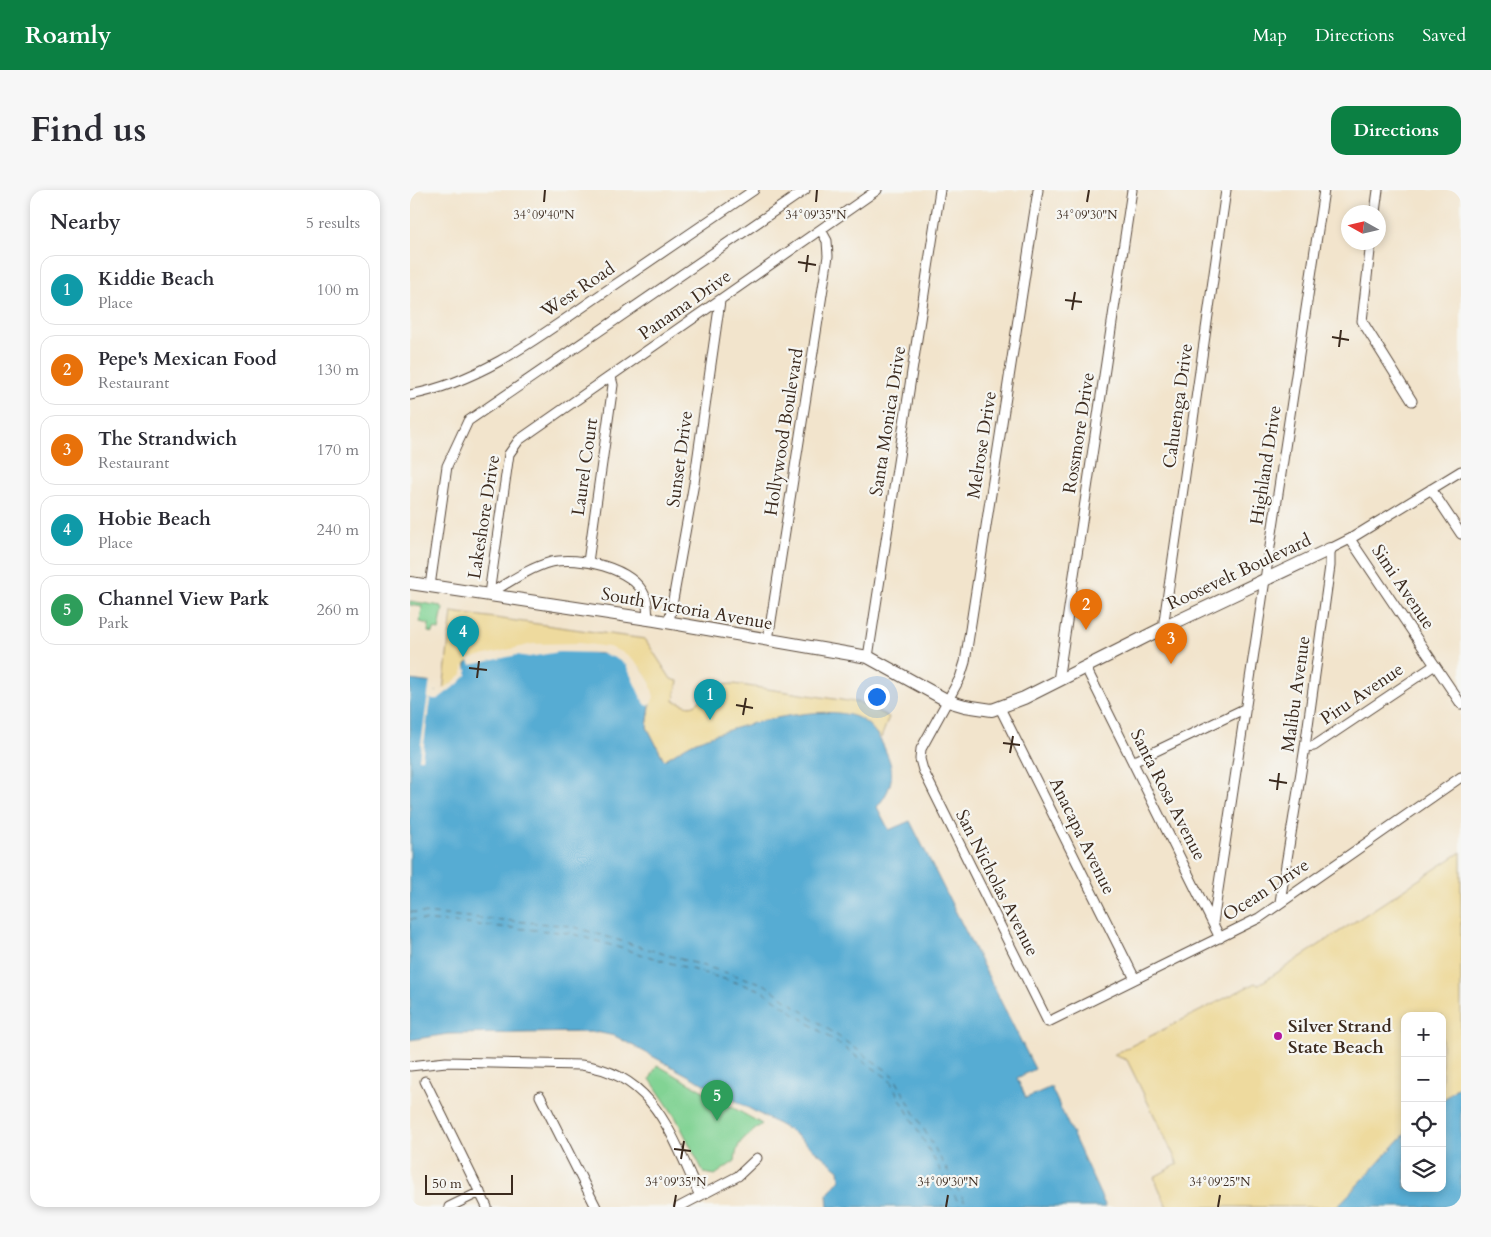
<!DOCTYPE html>
<meta charset="utf-8">
<style>
body{margin:0;font-family:Cardo,serif;background:#f7f7f7;color:#2b2b33}
.controls{position:absolute;right:15px;bottom:15px;display:grid;overflow:hidden;border-radius:10px;box-shadow:0 2px 8px #0003}
.controls button{width:45px;height:45px;display:grid;place-items:center;padding:0;border:0;border-bottom:1px solid #e1e1e2;background:#fff;color:#2b2b33;font:25px sans-serif}
.compass{position:absolute;left:931px;top:15px;width:45px;height:45px;border-radius:50%;background:#fff;box-shadow:0 2px 8px #0003;rotate:278deg}
.scale{position:absolute;left:15px;bottom:12px;width:88px;box-sizing:border-box;padding-left:5px;border:2px solid #3b2a1e;border-top:0;font-size:14px;line-height:18px;white-space:nowrap;color:#3b2a1e;-webkit-text-stroke:4px #f6f6f2;paint-order:stroke}
.you{position:absolute;left:466px;top:506px;width:18px;height:18px;margin:-12px;border:4px solid #fff;border-radius:50%;background:#1a73e8;box-shadow:0 0 0 8px #1a73e833}
.badge{display:grid;place-items:center;width:32px;height:32px;border-radius:50%;background:#0b8043;color:#fff;font-size:16px;font-weight:700}
.pin{position:absolute;translate:-50% -41px;filter:drop-shadow(0 1px 2px #0008)}
.pin::after{content:'';position:absolute;top:26px;width:18px;height:15px;background:inherit;clip-path:polygon(0 0,100% 0,50% 100%)}
.list{margin:0;padding:0;list-style:none}
h2{display:flex;justify-content:space-between;align-items:center;height:65px;margin:0;padding:0 20px;font-size:21px}
h2 small{font-size:16px;font-weight:400;color:#7c7c81}
.list li{display:grid;grid-template-columns:32px 1fr auto;gap:15px;align-items:center;box-sizing:border-box;height:70px;margin:0 10px 10px;padding:0 10px;border:1px solid #e1e1e2;border-radius:15px}
.list b{display:block;font-size:19px;white-space:nowrap}
.list p{margin:0;font-size:16px;white-space:nowrap;color:#7c7c81}
.list em{font-size:16px;font-style:normal;color:#7c7c81}
.icon{flex:none;width:28px;height:28px;fill:none;stroke:currentColor;stroke-width:2;stroke-linecap:round;stroke-linejoin:round}
.map{position:relative;flex:none;width:1051px;height:1017px;overflow:hidden;border-radius:15px}
header{display:flex;align-items:center;gap:30px;box-sizing:border-box;height:70px;padding:0 25px;background:#0b8043;color:#fff}
header strong{font-size:24px}
nav{display:flex;gap:28px;margin-inline-start:auto;font-size:18px}
.intro{display:flex;align-items:center;justify-content:space-between;box-sizing:border-box;height:120px;padding:0 30px}
h1{margin:0;font-size:35px}
.button{padding:12px 22px;border-radius:15px;background:#0b8043;color:#fff;font-size:18px;font-weight:700}
main{display:flex;gap:30px;padding:0 30px}
aside{flex:1;background:#fff;border-radius:15px;box-shadow:0 2px 8px #0003}
.map>svg:first-child{display:block}
.green{fill:#82d394;stroke:#5e7e59}
.sand{fill:#eeda9e;stroke:#94825e}
.water{fill:#57acd3;stroke:#496b78}
.pier{fill:#f2e4cc}
.lines{fill:none;stroke-linecap:round;stroke-linejoin:round}
.ferry{stroke:#45585d;stroke-width:1;stroke-dasharray:6 5;stroke-linecap:butt}
.street-casing{stroke:#564638;stroke-width:11}
.secondary-casing{stroke:#564638;stroke-width:14}
.street{stroke:#fff;stroke-width:9}
.secondary{stroke:#fff;stroke-width:12}
.ticks{fill:none;stroke:#3b2a1e;stroke-width:2}
.poi-dot{fill:#b5179e;stroke:#f6f6f2;stroke-width:2}
.labels{text-anchor:middle;dominant-baseline:central;stroke-width:4.5;stroke-linejoin:round;paint-order:stroke}
.street-label{font-size:18px;fill:#3b2a1e;stroke:#f6f6f2}
.poi-label{font-size:18px;font-weight:bold;fill:#3b2a1e;stroke:#f6f6f2;text-anchor:start}
.ticks-label{font-size:12px;text-anchor:middle;fill:#3b2a1e;stroke:#f6f6f2;stroke-width:4.5;stroke-linejoin:round;paint-order:stroke}
</style>
<header>
<strong>Roamly</strong>
<nav><a>Map</a><a>Directions</a><a>Saved</a></nav>
</header>
<div class="intro"><h1>Find us</h1><a class="button">Directions</a></div>
<main>
<aside>
<h2>Nearby<small>5 results</small></h2>
<ul class="list">
<li><span class="badge" style="background:#0f9aa8">1</span><div><b>Kiddie Beach</b><p>Place</p></div><em>100 m</em></li>
<li><span class="badge" style="background:#e8710a">2</span><div><b>Pepe's Mexican Food</b><p>Restaurant</p></div><em>130 m</em></li>
<li><span class="badge" style="background:#e8710a">3</span><div><b>The Strandwich</b><p>Restaurant</p></div><em>170 m</em></li>
<li><span class="badge" style="background:#0f9aa8">4</span><div><b>Hobie Beach</b><p>Place</p></div><em>240 m</em></li>
<li><span class="badge" style="background:#2e9e5b">5</span><div><b>Channel View Park</b><p>Park</p></div><em>260 m</em></li>
</ul>
</aside>
<div class="map">
<svg width="1051" height="1017" viewBox="0 0 1051 1017">
<rect width="100%" height="100%" fill="#f6f6f2"/>
<filter id="ink" filterUnits="userSpaceOnUse"><feTurbulence type="fractalNoise" baseFrequency=".02" numOctaves="2"/><feDisplacementMap in="SourceGraphic" scale="10" xChannelSelector="R" yChannelSelector="G"/><feConvolveMatrix kernelMatrix="1 2 1 2 8 2 1 2 1" color-interpolation-filters="sRGB"/></filter>
<filter id="wash" filterUnits="userSpaceOnUse"><feTurbulence type="fractalNoise" baseFrequency=".0096" numOctaves="4" result="noise"/><feDisplacementMap in="SourceGraphic" scale="20" xChannelSelector="R" yChannelSelector="G"/><feGaussianBlur stdDeviation="1.12" result="paint"/><feColorMatrix in="noise" values="0 0 0 0 0 0 0 0 0 0 0 0 0 0 0 0 0 1.4 0 .05"/><feComposite in="paint" operator="in"/></filter>
<g filter="url(#wash)">
<rect width="100%" height="100%" fill="#f2e4cc"/>
<path class="green" d="M0,411L31,416L33,418L29,440L24,439L23,443L18,442L19,434L10,432L12,417L0,415Z
M247,875L352,934C336,948 327,948 325,971L305,985L294,983L266,928L240,889Z"/>
<path class="sand" d="M42,422L235,449L261,489L268,491L264,511C277,514 280,522 294,507L293,503L306,499V495L324,494L451,513L479,527L471,548L455,532L286,551L254,570L237,537L241,509L229,476L214,466L55,484L33,501Z
M1051,662V894L1032,911V826H995V944L927,1017H757L744,987L768,974L717,870L703,865L845,793L848,795Z"/>
<path class="water" d="M123,456L214,466L229,476L239,492L241,509L237,537L254,570C265,564 276,555 287,551C325,536 401,515 440,525C458,529 470,546 476,562C486,583 482,599 467,617L479,640L500,631L625,879L607,888L616,908L641,897L696,1017H418L417,1005L430,989L429,980L381,941L205,846L186,842L38,844L0,850V490L23,493L21,503L33,501L55,484L56,474L63,469Z
M1051,894V1017H927L995,944V998H1032V911Z"/>
<path class="pier" d="M169,453L199,457L212,462L229,475L240,492L244,507L240,516L236,515L231,508L216,475L205,468L190,463L149,462L119,467L107,465L61,475L58,469L123,454Z
M53,475L57,480V485L49,493L28,509H20L12,569H9L20,490L25,494L24,501L26,502L41,494L53,483Z"/>
<g class="lines">
<path class="ferry" d="M0,722L161,736L354,794L483,885L558,1017
M0,729L160,743L351,800L479,889L551,1017"/>
</g>
</g>
<g filter="url(#ink)">
<g class="lines">
<g class="street-casing">
<path id="street" d="M628,0L555,472L550,488L511,559L510,569L513,580L638,832L849,728L1051,587
M965,22L968,0
M961,52L952,131L1002,211
M0,205C71,192 132,145 190,105C241,70 293,35 344,0
M1021,299L1051,344
M940,349L1051,514
M178,372L203,195L201,187
M20,396L37,276L58,231L395,0
M79,404L99,264L109,250L467,0
M79,404C99,392 119,378 141,372C169,366 222,377 235,406C238,412 237,422 238,429
M259,432L284,293L310,111
M753,438L816,0
M358,450L418,66L417,51L411,40
M458,467L530,0
M676,478L810,748
M648,491L722,0
M590,518L725,789
M895,557L904,556L1025,475
M723,572L836,518
M870,712L895,557L920,376V359L940,349L1051,281
M803,733L914,0
M0,876L36,872L171,875C245,884 262,947 290,1006
M15,891L77,1017
M130,906L186,1017
M39,1017L70,1002
M269,1017L328,986L347,968"/>
</g>
<g class="secondary-casing">
<path id="secondary" d="M0,393L245,430L458,467L538,511L555,516L582,520L614,508L753,438L920,359"/>
</g>
<use href="#street" class="street"/>
<use href="#secondary" class="secondary"/>
</g>
</g>
<path class="ticks" d="M134,12L135,0M406,12L407,0M677,12L679,0M388,72L406,75M396,82L398,65M655,110L672,112M662,120L665,102M922,147L939,150M929,157L931,140M59,478L77,480M67,488L69,471M326,515L343,518M333,525L336,508M593,553L610,555M600,563L603,546M859,590L877,593M867,600L869,583M264,959L281,961M271,969L274,951M264,1017L266,1005M536,1017L538,1005M808,1017L810,1005"/>
<circle class="poi-dot" cx="868" cy="846" r="5"/>
<g class="labels">
<g class="street-label">
<text transform="translate(168 100) rotate(-34)">West Road</text>
<text transform="translate(275 115) rotate(-35)">Panama Drive</text>
<text transform="translate(768 216) rotate(-82)">Cahuenga Drive</text>
<text transform="translate(478 231) rotate(-81)">Santa Monica Drive</text>
<text transform="translate(374 242) rotate(-81)">Hollywood Boulevard</text>
<text transform="translate(669 243) rotate(-81)">Rossmore Drive</text>
<text transform="translate(572 255) rotate(-81)">Melrose Drive</text>
<text transform="translate(270 269) rotate(-82)">Sunset Drive</text>
<text transform="translate(856 275) rotate(-81)">Highland Drive</text>
<text transform="translate(175 277) rotate(-82)">Laurel Court</text>
<text transform="translate(74 327) rotate(-81)">Lakeshore Drive</text>
<text transform="translate(829 382) rotate(-25)">Roosevelt Boulevard</text>
<text transform="translate(993 397) rotate(56)">Simi Avenue</text>
<text transform="translate(277 419) rotate(10)">South Victoria Avenue</text>
<text transform="translate(886 504) rotate(-82)">Malibu Avenue</text>
<text transform="translate(952 504) rotate(-34)">Piru Avenue</text>
<text transform="translate(758 605) rotate(63)">Santa Rosa Avenue</text>
<text transform="translate(672 646) rotate(64)">Anacapa Avenue</text>
<text transform="translate(587 693) rotate(63)">San Nicholas Avenue</text>
<text transform="translate(856 700) rotate(-33)">Ocean Drive</text>
</g>
<g class="poi-label">
<text x="878" y="836">Silver Strand<tspan x="878" dy="21">State Beach</tspan></text>
</g>
</g>
<g class="ticks-label">
<text x="134" y="29">34°09'40"N</text>
<text x="406" y="29">34°09'35"N</text>
<text x="677" y="29">34°09'30"N</text>
<text x="266" y="996">34°09'35"N</text>
<text x="538" y="996">34°09'30"N</text>
<text x="810" y="996">34°09'25"N</text>
</g>
</svg>
<div class="controls">
<button>+</button>
<button>−</button>
<button><svg class="icon" aria-label="locate" viewBox="0 0 24 24"><circle cx="12" cy="12" r="6"/><path d="M12 2v4M12 18v4M2 12h4M18 12h4"/></svg></button>
<button><svg class="icon" aria-label="layers" viewBox="0 0 24 24"><path d="M12 4l9 5-9 5-9-5zM3 14l9 5 9-5"/></svg></button>
</div>
<svg class="compass" viewBox="-18 -18 36 36"><path d="M0-13l5 13h-10z" fill="#e53935"/><path d="M0 13l5-13h-10z" fill="#7c7c81"/></svg>
<div class="scale">50 m</div>
<div class="you"></div>
<div class="pin badge" style="left:300px;top:530px;background:#0f9aa8">1</div>
<div class="pin badge" style="left:676px;top:440px;background:#e8710a">2</div>
<div class="pin badge" style="left:761px;top:474px;background:#e8710a">3</div>
<div class="pin badge" style="left:53px;top:467px;background:#0f9aa8">4</div>
<div class="pin badge" style="left:307px;top:931px;background:#2e9e5b">5</div>
</div>
</main>
